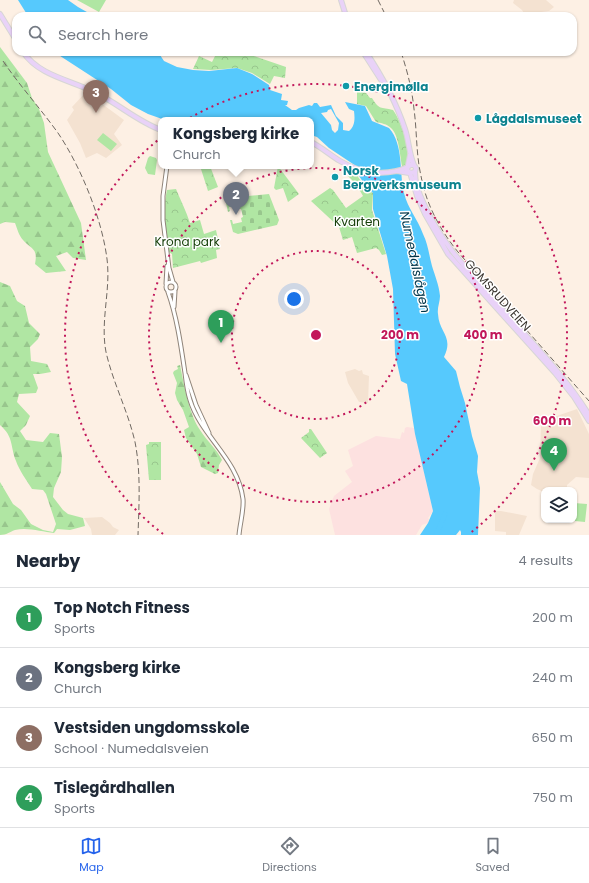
<!DOCTYPE html>
<meta charset="utf-8">
<style>
body{margin:0;font-family:Poppins,sans-serif;background:#f2f2f3;color:#1f2937}
.controls{position:absolute;right:12px;bottom:12px;display:grid;overflow:hidden;border-radius:8px;box-shadow:0 1px 3px #0004}
.controls button{width:36px;height:36px;display:grid;place-items:center;padding:0;border:0;border-bottom:1px solid #e0e1e3;background:#fff;color:#1f2937;font:20px sans-serif}
.you{position:absolute;left:294px;top:299px;width:14px;height:14px;margin:-10px;border:3px solid #fff;border-radius:50%;background:#1a73e8;box-shadow:0 0 0 6px #1a73e833}
.badge{display:grid;place-items:center;width:26px;height:26px;border-radius:50%;background:#2563eb;color:#fff;font-size:13px;font-weight:700}
.pin{position:absolute;translate:-50% -33px;filter:drop-shadow(0 1px 2px #0008)}
.pin::after{content:'';position:absolute;top:21px;width:14px;height:12px;background:inherit;clip-path:polygon(0 0,100% 0,50% 100%)}
.popup{position:absolute;left:158px;top:117px;width:156px;height:52px;box-sizing:border-box;display:grid;place-content:center;border-radius:8px;background:#fff;filter:drop-shadow(0 1px 3px #0005);font-size:13px;white-space:nowrap;color:#747a83}
.popup b{font-size:15px;color:#1f2937}
.popup::after{content:'';position:absolute;left:50%;top:100%;margin-left:-8px;border:8px solid transparent;border-top-color:#fff}
.list{margin:0;padding:0;list-style:none}
h2{display:flex;justify-content:space-between;align-items:center;height:52px;margin:0;padding:0 16px;font-size:17px}
h2 small{font-size:13px;font-weight:400;color:#747a83}
.list li{display:grid;grid-template-columns:26px 1fr auto;gap:12px;align-items:center;box-sizing:border-box;height:60px;padding:0 16px;border-top:1px solid #e0e1e3}
.list b{display:block;font-size:15px;white-space:nowrap}
.list p{margin:0;font-size:13px;white-space:nowrap;color:#747a83}
.list em{font-size:13px;font-style:normal;color:#747a83}
.icon{flex:none;width:22px;height:22px;fill:none;stroke:currentColor;stroke-width:2;stroke-linecap:round;stroke-linejoin:round}
.map{position:relative;flex:none;width:589px;height:535px;overflow:hidden}
.search{position:absolute;background:#fff;box-shadow:0 1px 3px #0004;left:12px;right:12px;top:12px;height:44px;display:flex;align-items:center;gap:10px;box-sizing:border-box;padding:0 14px;border-radius:12px;color:#747a83;font-size:15px}
.sheet{height:292px;background:#fff}
nav{display:flex;justify-content:space-around;align-items:center;box-sizing:border-box;height:56px;border-top:1px solid #e0e1e3;background:#fff;font-size:11px;color:#747a83}
nav a{display:grid;justify-items:center;gap:2px}
nav .on{color:#2563eb}
.map>svg:first-child{display:block}
.commercial{fill:#fde1e0}
.built{fill:#f4e2d1}
.forest{fill:url(#forest-firs)}
.cemetery{fill:url(#cemetery-stones)}
.park{fill:url(#park-crowns)}
.garden{fill:#b0e6a3}
.water{fill:#56c9fd;fill-rule:evenodd}
.lines{fill:none;stroke-linecap:round;stroke-linejoin:round}
.river{stroke:#56c9fd;stroke-width:5}
.tertiary-casing{stroke:#8f8479;stroke-width:5}
.primary-casing{stroke:#d7d6d5;stroke-width:6}
.tertiary{stroke:#fff;stroke-width:3}
.primary{stroke:#e9d2f8;stroke-width:4}
.rail{stroke:#706962;stroke-width:1;stroke-dasharray:6 3;stroke-linecap:butt}
.ring{fill:none;stroke:#c2185b;stroke-width:2;stroke-dasharray:2 4}
.culture-dot{fill:#0f9aa8;stroke:#fff;stroke-width:1.5}
.labels{text-anchor:middle;dominant-baseline:central;stroke-width:3;stroke-linejoin:round;paint-order:stroke}
.culture-label{font-size:12px;font-weight:bold;fill:#0d838f;stroke:#fff;text-anchor:start}
.park-label{font-size:12px;fill:#17400a;stroke:#fff}
.street-label{font-size:12px;fill:#39342f;stroke:#fff}
.water-label{font-size:13px;font-style:italic;fill:#003549;stroke:#fff}
.centre{fill:#c2185b;stroke:#fff;stroke-width:2}
.ring-label{font-size:12px;text-anchor:middle;font-weight:bold;fill:#c2185b;stroke:#fff;stroke-width:3;stroke-linejoin:round;paint-order:stroke}
</style>
<div class="map">
<svg width="589" height="535" viewBox="0 0 589 535">
<defs>
<pattern id="forest-firs" width="22" height="20" patternUnits="userSpaceOnUse"><rect width="22" height="20" fill="#b0e6a3"/><path d="M5 1l3.5 6h-7zM16 11l3.5 6h-7z" fill="#98c68d"/></pattern>
<pattern id="cemetery-stones" width="16" height="16" patternUnits="userSpaceOnUse"><rect width="16" height="16" fill="#b0e6a3"/><path d="M2 7V4a2 2 0 0 1 4 0v3zM10 15v-3a2 2 0 0 1 4 0v3z" fill="#98c68d"/></pattern>
<pattern id="park-crowns" width="20" height="18" patternUnits="userSpaceOnUse"><rect width="20" height="18" fill="#b0e6a3"/><path d="M2 6a3 3 0 1 1 6 0M12 15a3 3 0 1 1 6 0" fill="none" stroke="#98c68d"/></pattern>
</defs>
<rect width="100%" height="100%" fill="#fdf0e4"/>
<path class="commercial" d="M407,427L414,428L433,511L428,518L429,519L428,523L422,525L416,535H335L329,509L334,496L352,482L345,471L353,466L348,450L376,436L400,439L402,432L404,433L405,428Z"/>
<path class="built" d="M514,0H546L554,7L549,11L541,12L539,14L525,15L522,10L513,3Z
M85,93L90,95L124,120L114,134L122,145L106,158L97,153L86,158L80,143L67,120L74,110L72,107Z
M355,369L359,371L362,370L363,374L369,376L368,403L359,402L348,383L345,372Z
M577,409L589,434V478L576,477L567,485V490H544V492L537,489L531,485L533,474L540,458L541,424L545,420Z
M495,511H501L527,516L519,535H506V532L495,531Z
M102,517L110,523L113,527L119,530L115,535H92L91,529L84,518Z"/>
<path class="forest" d="M0,47L27,83L32,98L39,109L44,123L48,152L81,223L86,260L73,258L67,252L56,256L66,271L46,273L35,264C38,248 32,250 23,240C19,236 17,228 15,223L5,222L0,224Z
M0,282L10,286L17,301L25,306L29,323L40,334L38,339L30,347L31,361L47,364L51,372L40,374H33L38,388L36,393L19,394L17,402L30,416L26,425L20,431L26,440L43,442L50,433L59,434L62,457L61,472L54,488L53,497L63,510L68,514L83,518L85,526L70,530L57,529L54,533C42,532 28,527 15,530C9,532 7,535 0,535V482L13,504L21,510L31,524L43,530L53,532L56,524L46,494L43,490L32,489C27,481 19,470 16,461C10,446 14,437 0,425Z
M180,365C184,384 189,414 200,430C207,441 216,448 222,460L219,465L218,473L215,474L201,467L197,454L186,438L184,430L189,427L183,410L177,400L175,393L177,383L173,373L174,371L178,369L177,366Z"/>
<path class="cemetery" d="M269,194L279,220L277,225L238,234L233,232L230,220H232L233,224L242,222L241,218L243,217L241,209H239L238,205L229,207L230,211L228,212L225,199L227,198Z"/>
<path class="park" d="M217,52H242L286,67L285,78L274,76L270,84L252,73L237,68L211,70L193,69L199,56L212,62Z
M357,91L366,93L370,98H372C379,110 381,107 393,110C401,120 412,153 406,165L402,166C400,156 399,135 391,128C387,124 381,123 376,122L366,106L357,104Z
M200,166H210L218,187L208,191Z
M278,166L299,194L288,202L283,188L276,190L274,188Z
M351,170L354,171L367,190L373,193L372,210L386,254L382,255L379,250L376,248L357,253L352,237L343,240L339,227L311,201L330,188L333,190L346,208L363,196L356,184L348,176L351,174Z
M176,189C181,201 186,211 190,223L200,220L204,234L216,230L220,249L216,250L217,258L201,263L200,261L173,268L172,254L169,252C166,231 162,211 167,190Z
M309,429H311L327,453L320,458L301,438L309,432Z
M149,442H161V480H149L146,445L149,444Z"/>
<path class="garden" d="M77,0H106L99,12Z
M103,133L117,144L111,151L97,140Z
M150,156L156,158L157,160L155,175L148,174L145,168L148,158Z
M574,503L587,504L585,522L565,520H574Z"/>
<path class="water" d="M18,0H68L78,7L94,16H28Z
M54,52H158L164,61L177,67L193,70L209,71L237,68L252,74L269,85L270,90L282,94L281,100L288,101L287,105H285L292,110H296L299,108L309,105L312,106L314,103H317L320,107L331,105L336,116L343,123V130L349,131C355,126 355,119 354,111L349,109L345,102L365,106L372,121L389,128C404,145 399,172 404,193C408,209 417,218 423,234C428,244 429,255 432,266C435,276 439,285 440,296C440,302 437,308 438,314C439,333 454,336 444,357L456,371L460,387L465,403L472,436L478,456L477,472L480,488L478,535H461V532L460,530L456,535H420L428,523L433,511L415,434L407,384L401,381L395,354L393,289L387,256L373,209V193L368,189L359,176L356,166L329,148L317,137L311,135V120H165L148,114L131,105L111,89ZM331,109L339,123L338,130L335,133L332,130L331,125L321,113L327,112L328,110Z"/>
<g class="lines">
<path class="river" d="M436,535L445,514"/>
<g class="tertiary-casing">
<path id="tertiary" d="M167,166L163,196V220L169,268L173,282
M166 287a5 5 0 1 1 10 0a5 5 0 1 1-10 0Z
M166,284L167,266
M168,292C177,317 181,346 185,373C186,382 187,391 190,400C201,436 238,459 243,499C244,510 240,523 239,535
M174,307L175,291
M186,375L196,405L209,433"/>
</g>
<g class="primary-casing">
<path id="primary" d="M341,0L346,16
M0,14L16,40
M23,52C41,78 74,80 100,95C121,106 139,122 161,130
M363,52L381,80
M366,52C382,76 396,102 405,129C409,141 409,154 414,165
M311,142C321,147 330,155 340,161C360,173 386,177 408,167
M409,166L411,165H414L416,168L415,172L410,173L407,170L410,155
M397,171L409,173
M415,172C415,183 419,194 424,204C442,245 469,271 498,304C529,340 564,374 589,415
M410,173L417,196L425,214L448,254L555,373L574,397L589,421"/>
</g>
<use href="#tertiary" class="tertiary"/>
<use href="#primary" class="primary"/>
<path class="rail" d="M378,0L386,16
M401,52C407,70 412,89 414,109C417,131 416,154 421,176C426,204 440,230 458,252L589,401
M3,61C20,86 40,108 58,133C81,167 102,219 107,259C111,290 100,321 106,352C113,383 128,411 135,442C141,472 139,504 138,535"/>
</g>
<g class="ring">
<circle cx="316" cy="335" r="84"/>
<circle cx="316" cy="335" r="167"/>
<path d="M163 534A251 251 0 1 1 469 534"/>
</g>
<g class="culture-dot">
<circle cx="346" cy="86" r="4"/>
<circle cx="478" cy="118" r="4"/>
<circle cx="335" cy="177" r="4"/>
</g>
<g class="labels">
<g class="culture-label">
<text x="354" y="86">Energimølla</text>
<text x="486" y="118">Lågdalsmuseet</text>
<text x="343" y="170">Norsk<tspan x="343" dy="14">Bergverksmuseum</tspan></text>
</g>
<g class="park-label">
<text x="357" y="221">Kvarten</text>
<text x="187" y="241">Krona park</text>
</g>
<g class="street-label">
<text transform="translate(498 295) rotate(48)">GOMSRUDVEIEN</text>
</g>
<g class="water-label">
<text transform="translate(415 262) rotate(78)">Numedalslågen</text>
</g>
</g>
<circle cx="316" cy="335" r="6" class="centre"/>
<g class="ring-label">
<text x="400" y="339">200 m</text>
<text x="483" y="339">400 m</text>
<text x="552" y="425">600 m</text>
</g>
</svg>
<div class="controls">
<button><svg class="icon" aria-label="layers" viewBox="0 0 24 24"><path d="M12 4l9 5-9 5-9-5zM3 14l9 5 9-5"/></svg></button>
</div>
<div class="you"></div>
<div class="pin badge" style="left:221px;top:343px;background:#2e9e5b">1</div>
<div class="pin badge" style="left:236px;top:215px;background:#6b7280">2</div>
<div class="popup"><b>Kongsberg kirke</b>Church</div>
<div class="pin badge" style="left:96px;top:113px;background:#8d6e63">3</div>
<div class="pin badge" style="left:554px;top:471px;background:#2e9e5b">4</div>
<div class="search"><svg class="icon" aria-label="search" viewBox="0 0 24 24"><circle cx="10" cy="10" r="6"/><path d="M15 15l6 6"/></svg>Search here</div>
</div>
<section class="sheet">
<h2>Nearby<small>4 results</small></h2>
<ul class="list">
<li><span class="badge" style="background:#2e9e5b">1</span><div><b>Top Notch Fitness</b><p>Sports</p></div><em>200 m</em></li>
<li><span class="badge" style="background:#6b7280">2</span><div><b>Kongsberg kirke</b><p>Church</p></div><em>240 m</em></li>
<li><span class="badge" style="background:#8d6e63">3</span><div><b>Vestsiden ungdomsskole</b><p>School · Numedalsveien</p></div><em>650 m</em></li>
<li><span class="badge" style="background:#2e9e5b">4</span><div><b>Tislegårdhallen</b><p>Sports</p></div><em>750 m</em></li>
</ul>
</section>
<nav>
<a class="on"><svg class="icon" aria-label="map" viewBox="0 0 24 24"><path d="M3 6l6-2 6 2 6-2v14l-6 2-6-2-6 2zM9 4v14M15 6v14"/></svg>Map</a>
<a><svg class="icon" aria-label="directions" viewBox="0 0 24 24"><path d="M12 3l9 9-9 9-9-9zM9 14v-3h6M13 9l2 2-2 2"/></svg>Directions</a>
<a><svg class="icon" aria-label="saved" viewBox="0 0 24 24"><path d="M7 4h10v16l-5-4-5 4z"/></svg>Saved</a>
</nav>
